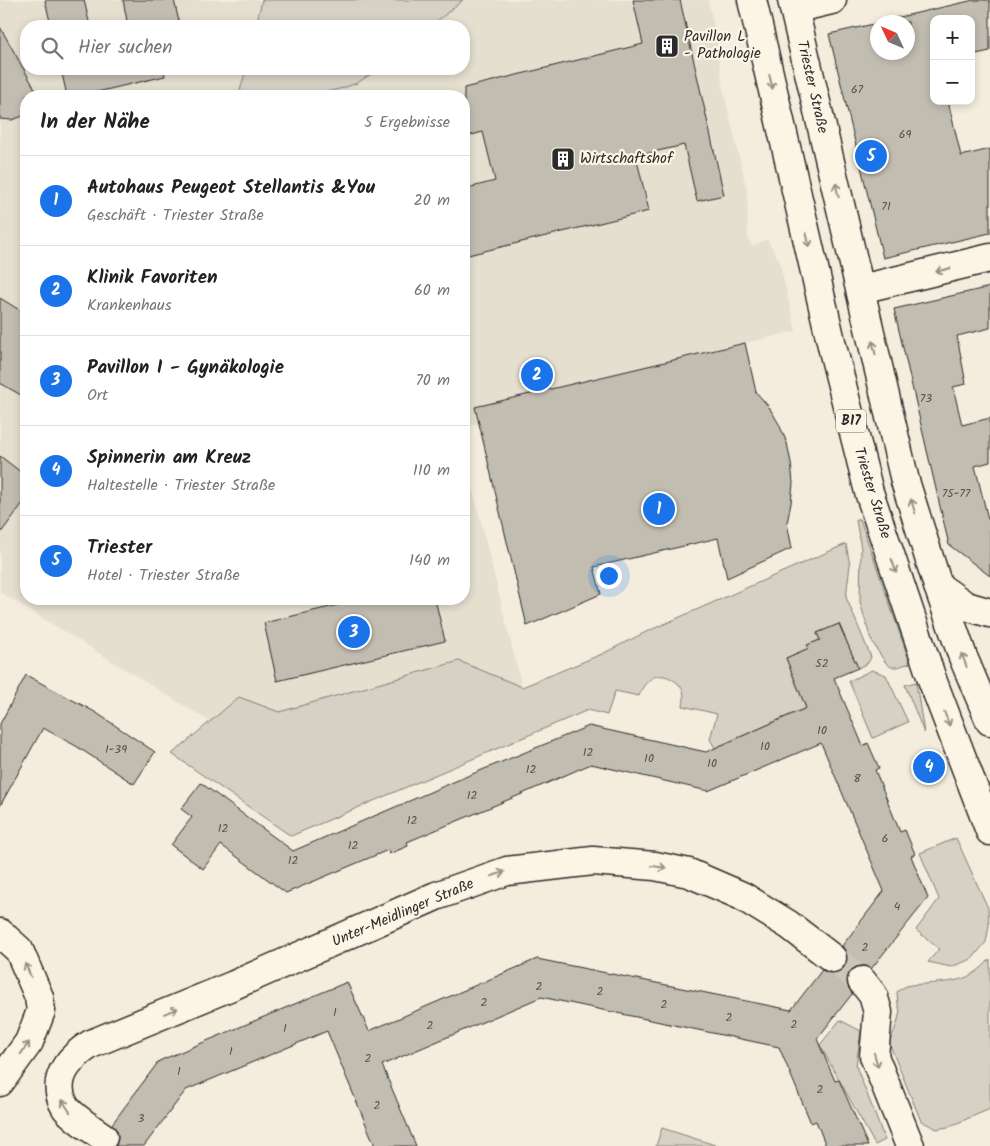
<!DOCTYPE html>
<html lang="de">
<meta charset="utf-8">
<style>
body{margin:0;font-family:Kalam,sans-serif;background:#f6f6f6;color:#222}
.controls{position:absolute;right:15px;top:15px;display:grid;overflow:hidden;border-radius:10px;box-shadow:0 2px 8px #0003}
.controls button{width:45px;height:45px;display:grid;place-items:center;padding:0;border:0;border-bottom:1px solid #e0e0e0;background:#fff;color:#222;font:25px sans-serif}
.compass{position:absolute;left:870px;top:15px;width:45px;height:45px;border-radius:50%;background:#fff;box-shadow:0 2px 8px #0003;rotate:314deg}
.you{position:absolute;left:608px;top:575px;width:18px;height:18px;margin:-12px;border:4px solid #fff;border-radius:50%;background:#1a73e8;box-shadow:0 0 0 8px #1a73e833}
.badge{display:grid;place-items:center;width:32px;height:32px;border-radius:50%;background:#1a73e8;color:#fff;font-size:16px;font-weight:700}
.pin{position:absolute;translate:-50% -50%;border:2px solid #fff;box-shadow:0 1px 5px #0006}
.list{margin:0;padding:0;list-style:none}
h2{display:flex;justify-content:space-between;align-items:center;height:65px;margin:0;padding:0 20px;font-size:21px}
h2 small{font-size:16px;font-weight:400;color:#767676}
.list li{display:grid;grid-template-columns:32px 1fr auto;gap:15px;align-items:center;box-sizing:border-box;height:90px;padding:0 20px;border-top:1px solid #e0e0e0}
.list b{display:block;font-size:19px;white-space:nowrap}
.list p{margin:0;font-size:16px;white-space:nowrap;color:#767676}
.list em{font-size:16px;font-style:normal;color:#767676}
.icon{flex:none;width:28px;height:28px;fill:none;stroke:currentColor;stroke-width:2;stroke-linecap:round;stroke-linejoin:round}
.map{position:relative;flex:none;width:990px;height:1146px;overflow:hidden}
.search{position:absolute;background:#fff;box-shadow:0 2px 8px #0003;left:20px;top:20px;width:450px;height:55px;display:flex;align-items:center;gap:12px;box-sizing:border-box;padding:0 18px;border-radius:20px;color:#767676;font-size:19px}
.panel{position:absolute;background:#fff;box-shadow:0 2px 8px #0003;left:20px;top:90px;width:450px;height:515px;border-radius:20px}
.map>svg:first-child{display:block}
.built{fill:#e5dfd0;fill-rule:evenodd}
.green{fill:#d6d1c4;stroke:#807e78}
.building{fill:#c2bdb1;stroke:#2b2b2b}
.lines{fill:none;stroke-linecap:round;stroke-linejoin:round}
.minor-tunnel{stroke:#ccc6ba;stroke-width:28;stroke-dasharray:28 14;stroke-linecap:butt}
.minor-casing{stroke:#2b2b2b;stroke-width:31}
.major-casing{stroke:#2b2b2b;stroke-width:31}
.minor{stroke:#fcf5e5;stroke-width:28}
.major{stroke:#fcf5e5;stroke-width:28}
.oneway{stroke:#949088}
.labels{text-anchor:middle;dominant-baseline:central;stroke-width:4.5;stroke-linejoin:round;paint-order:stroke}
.number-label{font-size:12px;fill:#51504c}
.shield{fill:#fcf5e5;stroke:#6a6863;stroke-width:1}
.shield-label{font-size:14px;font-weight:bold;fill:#2b2b2b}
.poi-label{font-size:15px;fill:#2b2b2b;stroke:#fcf5e5;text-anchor:start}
.street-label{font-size:15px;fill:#2b2b2b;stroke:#fcf5e5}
</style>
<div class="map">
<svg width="990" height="1146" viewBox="0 0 990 1146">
<rect width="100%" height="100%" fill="#f4edde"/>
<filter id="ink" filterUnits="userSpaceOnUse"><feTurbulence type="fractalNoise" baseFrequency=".02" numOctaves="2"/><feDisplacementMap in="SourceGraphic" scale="10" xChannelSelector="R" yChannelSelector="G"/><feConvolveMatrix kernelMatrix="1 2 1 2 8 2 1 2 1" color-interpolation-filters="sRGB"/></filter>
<g filter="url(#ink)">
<path class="built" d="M0,0H708L715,30L723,89L747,190L748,238L752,246L767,239L779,260L796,331L475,407L479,423L464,427V96H26V599H464V454L522,687L251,747L0,592ZM26,26H464V69H26Z"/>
<path class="green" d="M262,0H463L431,26H256Z
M246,69H379L357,83L343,88L312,96H242L240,91Z
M860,519L910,663L898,667H891L886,663L877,650L870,637L860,602L861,549L856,520Z
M846,544L850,565L846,597L871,657L868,663L858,668L839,624L817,633L820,640L808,645L809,648L786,658L806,708L715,748L710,739L717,714L683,706C684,700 685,693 681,687C679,684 675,681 672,679C656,670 644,681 639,696L615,691L607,715L588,710L291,836L172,754L239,697L279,712L459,661L522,687L602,654L646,632Z
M872,670L886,675L908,722L873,738L849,681Z
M916,682L924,733L905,685Z
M956,838L988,908L989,926L986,942L972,959L951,967L928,962L939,949L916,930L939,899L920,853Z
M990,959V1109L948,1127L937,1129L921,1121L889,1043L897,1024L900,1011L898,1004L897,992C908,983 912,985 926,984C955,981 970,982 990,959Z
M840,1020L861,1031L856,1066L885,1140L875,1145L820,1045Z
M662,1128L715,1145V1146H656Z"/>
<path class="building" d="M45,0H84L90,26H51Z
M123,0H174L180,26H128Z
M633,0H680L724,195L697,201L684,145L636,156L649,211L464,256V189L495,181L483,132L464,137V88L643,44Z
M974,0H990V51L971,55V19H934V101H948L961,156L990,149V233L883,258L829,34L878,23V52H908V22H878Z
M0,27L39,96H26V115L12,120L0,119Z
M61,69H164L165,76L80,96H67Z
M990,287V328L957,336L966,384L953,387L962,425L990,418V462L975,466L988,519L990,521V576L949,545L894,309Z
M0,298L26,314V398L0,383Z
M745,343L756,392L769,407L779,424L787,443L791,463L793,483L791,503L787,523L792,548L727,578L718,538L594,567L601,594L527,626L475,407Z
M0,456L26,476V499L0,534Z
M345,599H435L445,641L277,681L264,623L346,603Z
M839,624L858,668L834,678L863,746L868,743L879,768L875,770L900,832L905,830L915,854L911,856L928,898L871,969L867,966H860L852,969L847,976V983L852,994L817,1039L835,1081L839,1080L868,1146H826L816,1121L811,1123L779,1047L541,997L382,1065L416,1146H375L327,1031L186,1090L144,1146H116L118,1139L117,1131L112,1124L159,1061L347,982L369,1031L537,959L791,1010L822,970L830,973H838L844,968L847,960L846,952L842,946L884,891L821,743L708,791L591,764L522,794L407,842L408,846L389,854L388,850L286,893L221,845L203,869L171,845L192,817L181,809L201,783L293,851L465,777L589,726L706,752L806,708L786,658L809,648L807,645L820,640L817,633Z
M26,675L95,712L155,752L134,784L76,746L43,728L0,806V724Z"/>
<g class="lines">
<path class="minor-tunnel" d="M832,958L862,981"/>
<g class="minor-casing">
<path id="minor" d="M794,9L832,0
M861,289L990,258
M938,586L966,606L990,613
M0,933L19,950L39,997L41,1011L29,1042L0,1082
M862,981L873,995L878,1012L874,1056L910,1146
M103,1137C91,1128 76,1120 66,1108C64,1105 62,1101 61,1097C54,1074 73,1055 91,1044L234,985L436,896L507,871L593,861L655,866L689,873L742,896L789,925L832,958"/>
</g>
<g class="major-casing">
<path id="major" d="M752,0L833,350L869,492L933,682L990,831
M792,0L905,481L938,586L963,657L990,721"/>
</g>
<use href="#minor" class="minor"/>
<use href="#major" class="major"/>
</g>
<defs><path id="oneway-shaft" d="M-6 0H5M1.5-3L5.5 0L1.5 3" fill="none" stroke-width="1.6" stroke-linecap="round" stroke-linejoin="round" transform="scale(1.25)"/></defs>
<g class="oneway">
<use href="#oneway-shaft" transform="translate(771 82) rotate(77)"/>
<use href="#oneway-shaft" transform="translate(837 190) rotate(-103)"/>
<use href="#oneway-shaft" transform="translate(808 240) rotate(77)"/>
<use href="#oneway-shaft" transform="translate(943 270) rotate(167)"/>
<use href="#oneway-shaft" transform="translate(874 348) rotate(-103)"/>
<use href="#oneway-shaft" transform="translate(913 506) rotate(-107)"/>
<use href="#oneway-shaft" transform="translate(894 566) rotate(71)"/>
<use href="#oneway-shaft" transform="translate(964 660) rotate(-111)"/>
<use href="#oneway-shaft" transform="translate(947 719) rotate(69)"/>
<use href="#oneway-shaft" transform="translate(659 867) rotate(10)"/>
<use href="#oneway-shaft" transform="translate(498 874) rotate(-19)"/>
<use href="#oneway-shaft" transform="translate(28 970) rotate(-113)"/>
<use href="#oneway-shaft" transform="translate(171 1011) rotate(-22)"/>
<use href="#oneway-shaft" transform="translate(25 1048) rotate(-55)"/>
<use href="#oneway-shaft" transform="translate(876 1060) rotate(74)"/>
<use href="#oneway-shaft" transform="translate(66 1106) rotate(-123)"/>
</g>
</g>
<defs>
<g id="building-square" transform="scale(1.25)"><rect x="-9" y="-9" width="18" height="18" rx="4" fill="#2b2b2b" stroke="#fcf5e5"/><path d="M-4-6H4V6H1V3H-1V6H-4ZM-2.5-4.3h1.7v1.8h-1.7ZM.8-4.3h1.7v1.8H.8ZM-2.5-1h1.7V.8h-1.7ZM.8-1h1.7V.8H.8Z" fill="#fff"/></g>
</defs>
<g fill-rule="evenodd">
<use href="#building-square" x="667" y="46"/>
<use href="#building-square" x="563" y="159"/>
</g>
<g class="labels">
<g class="number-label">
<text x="857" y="89">67</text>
<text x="905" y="134">69</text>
<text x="886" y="206">71</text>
<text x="926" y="398">73</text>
<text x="956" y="493">75-77</text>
<text x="822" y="663">52</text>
<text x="822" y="730">10</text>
<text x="765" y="746">10</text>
<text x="116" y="749">1-39</text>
<text x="588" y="752">12</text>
<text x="649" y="758">10</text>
<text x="712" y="763">10</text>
<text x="531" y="769">12</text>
<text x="857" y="778">8</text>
<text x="472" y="795">12</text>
<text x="412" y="820">12</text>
<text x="223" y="828">12</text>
<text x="885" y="838">6</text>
<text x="353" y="845">12</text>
<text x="293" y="860">12</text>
<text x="897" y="906">4</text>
<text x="865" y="947">2</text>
<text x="539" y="986">2</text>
<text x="600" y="991">2</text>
<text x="484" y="1002">2</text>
<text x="664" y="1004">2</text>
<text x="335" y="1012">1</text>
<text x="729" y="1017">2</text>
<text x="794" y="1024">2</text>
<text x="430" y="1025">2</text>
<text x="285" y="1028">1</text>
<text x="231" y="1051">1</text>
<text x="368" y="1058">2</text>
<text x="179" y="1071">1</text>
<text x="820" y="1089">2</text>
<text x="377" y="1105">2</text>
<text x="141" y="1118">3</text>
</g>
<rect class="shield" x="836" y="409.5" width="30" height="23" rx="4"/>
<g class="shield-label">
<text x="851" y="421">B17</text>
</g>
<g class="poi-label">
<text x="684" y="37">Pavillon L<tspan x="684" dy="17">- Pathologie</tspan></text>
<text x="580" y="159">Wirtschaftshof</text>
</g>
<g class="street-label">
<text transform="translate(812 87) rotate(77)">Triester Straße</text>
<text transform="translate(872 493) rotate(73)">Triester Straße</text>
<text transform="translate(403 913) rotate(-23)">Unter-Meidlinger Straße</text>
</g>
</g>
</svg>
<div class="controls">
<button>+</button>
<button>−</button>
</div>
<svg class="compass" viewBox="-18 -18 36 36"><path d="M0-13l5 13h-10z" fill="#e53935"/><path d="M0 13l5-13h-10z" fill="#767676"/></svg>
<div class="you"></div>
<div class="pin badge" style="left:659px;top:509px">1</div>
<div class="pin badge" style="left:537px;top:375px">2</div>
<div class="pin badge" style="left:354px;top:632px">3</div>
<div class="pin badge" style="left:929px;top:767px">4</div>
<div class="pin badge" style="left:871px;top:156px">5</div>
<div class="search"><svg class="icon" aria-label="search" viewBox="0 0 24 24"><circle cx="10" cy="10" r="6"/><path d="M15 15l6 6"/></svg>Hier suchen</div>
<section class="panel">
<h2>In der Nähe<small>5 Ergebnisse</small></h2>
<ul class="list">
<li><span class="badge">1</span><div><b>Autohaus Peugeot Stellantis &amp;You</b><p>Geschäft · Triester Straße</p></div><em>20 m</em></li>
<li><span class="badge">2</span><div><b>Klinik Favoriten</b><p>Krankenhaus</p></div><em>60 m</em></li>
<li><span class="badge">3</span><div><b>Pavillon I - Gynäkologie</b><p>Ort</p></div><em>70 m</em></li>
<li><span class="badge">4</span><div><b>Spinnerin am Kreuz</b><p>Haltestelle · Triester Straße</p></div><em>110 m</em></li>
<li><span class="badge">5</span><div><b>Triester</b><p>Hotel · Triester Straße</p></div><em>140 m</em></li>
</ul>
</section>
</div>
